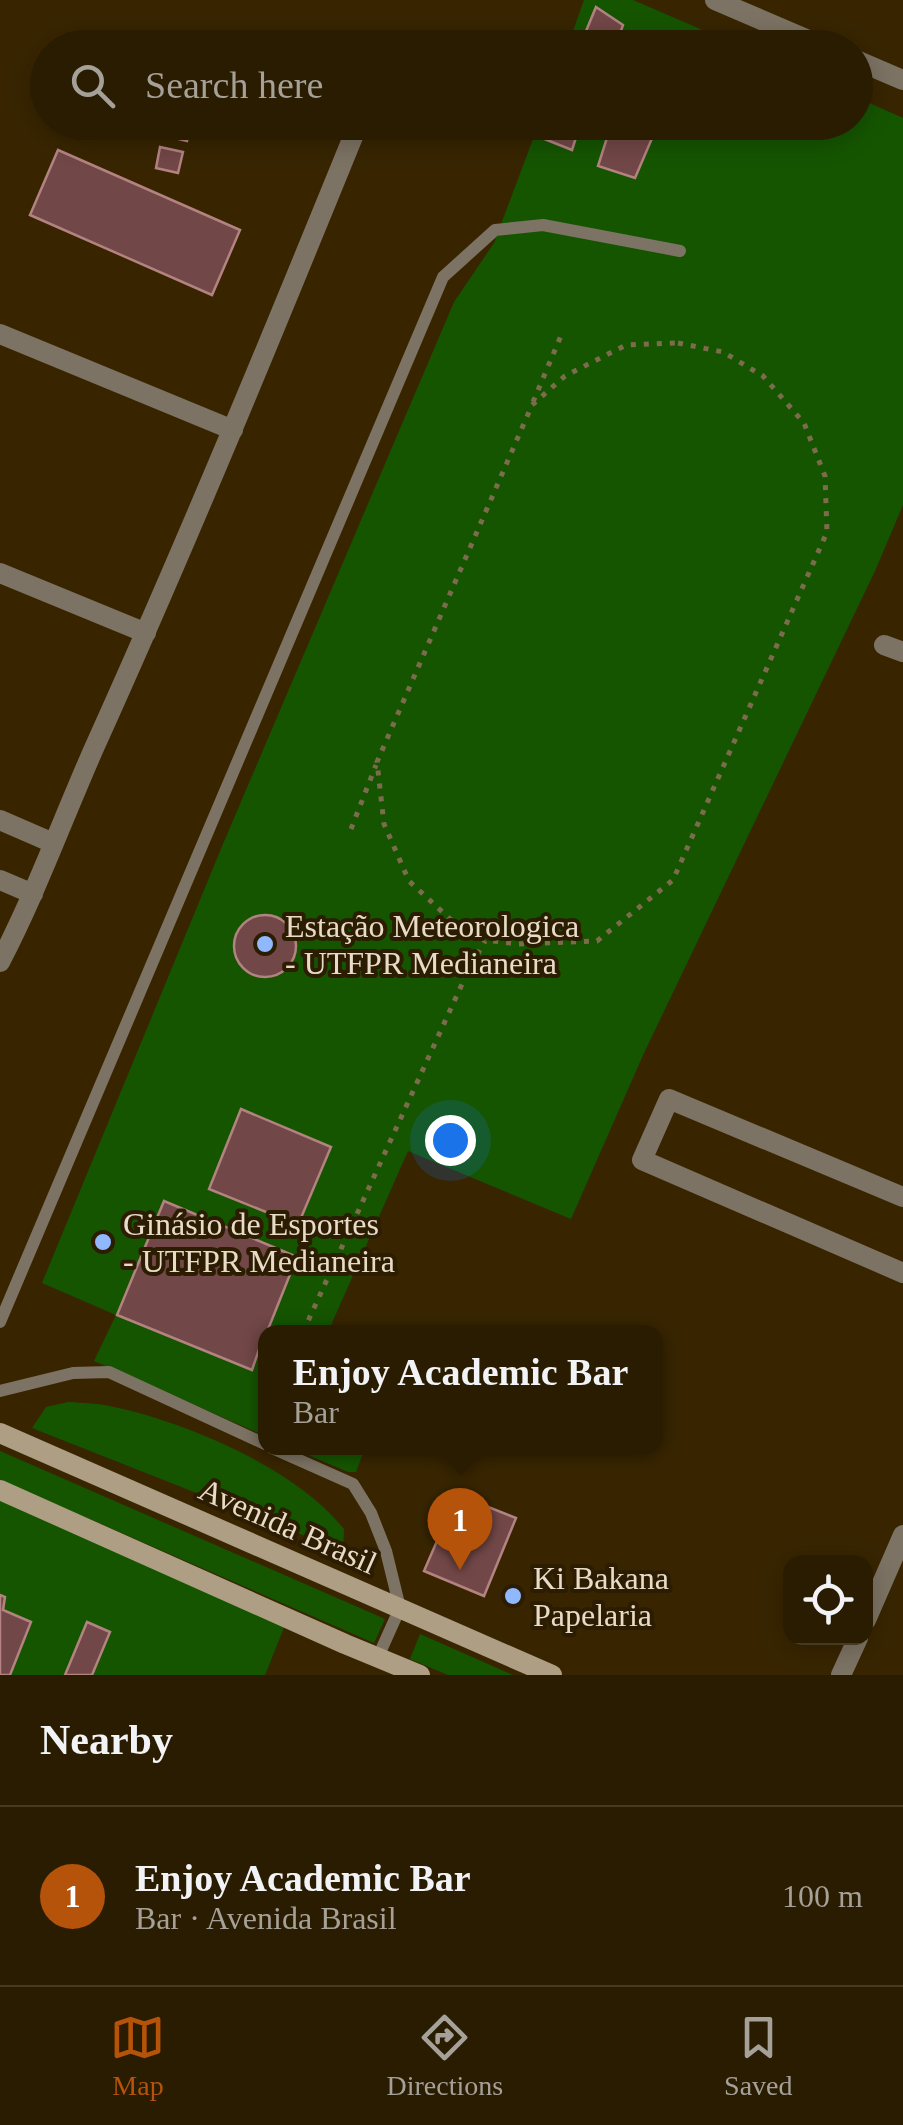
<!DOCTYPE html>
<meta charset="utf-8">
<style>
body{margin:0;font-family:Georgia,serif;background:#32250a;color:#f1f3f6}
.controls{position:absolute;right:30px;bottom:30px;display:grid;overflow:hidden;border-radius:20px;box-shadow:0 5px 25px #0003}
.controls button{width:90px;height:90px;display:grid;place-items:center;padding:0;border:0;border-bottom:2px solid #463a22;background:#2a1c00;color:#f1f3f6;font:50px sans-serif}
.you{position:absolute;left:450px;top:1140px;width:35px;height:35px;margin:-25px;border:8px solid #fff;border-radius:50%;background:#1a73e8;box-shadow:0 0 0 15px #1a73e833}
.badge{display:grid;place-items:center;width:65px;height:65px;border-radius:50%;background:#b45309;color:#fff;font-size:32px;font-weight:700}
.pin{position:absolute;translate:-50% -82px;filter:drop-shadow(0 2px 5px #0008)}
.pin::after{content:'';position:absolute;top:52px;width:35px;height:30px;background:inherit;clip-path:polygon(0 0,100% 0,50% 100%)}
.popup{position:absolute;left:258px;top:1325px;width:405px;height:130px;box-sizing:border-box;display:grid;place-content:center;border-radius:20px;background:#2a1c00;filter:drop-shadow(0 2px 8px #0005);font-size:32px;white-space:nowrap;color:#a5a199}
.popup b{font-size:38px;color:#f1f3f6}
.popup::after{content:'';position:absolute;left:50%;top:100%;margin-left:-20px;border:20px solid transparent;border-top-color:#2a1c00}
.list{margin:0;padding:0;list-style:none}
h2{display:flex;justify-content:space-between;align-items:center;height:130px;margin:0;padding:0 40px;font-size:42px}
h2 small{font-size:32px;font-weight:400;color:#a5a199}
.list li{display:grid;grid-template-columns:65px 1fr auto;gap:30px;align-items:center;box-sizing:border-box;height:180px;padding:0 40px;border-top:2px solid #463a22}
.list b{display:block;font-size:38px;white-space:nowrap}
.list p{margin:0;font-size:32px;white-space:nowrap;color:#a5a199}
.list em{font-size:32px;font-style:normal;color:#a5a199}
.icon{flex:none;width:55px;height:55px;fill:none;stroke:currentColor;stroke-width:2;stroke-linecap:round;stroke-linejoin:round}
.map{position:relative;flex:none;width:903px;height:1675px;overflow:hidden}
.search{position:absolute;background:#2a1c00;box-shadow:0 5px 25px #0003;left:30px;right:30px;top:30px;height:110px;display:flex;align-items:center;gap:25px;box-sizing:border-box;padding:0 35px;border-radius:55px;color:#a5a199;font-size:38px}
.sheet{height:310px;background:#2a1c00}
nav{display:flex;justify-content:space-around;align-items:center;box-sizing:border-box;height:140px;border-top:2px solid #463a22;background:#2a1c00;font-size:28px;color:#a5a199}
nav a{display:grid;justify-items:center;gap:5px}
nav .on{color:#b45309}
.map>svg:first-child{display:block}
.green{fill:#155500;fill-rule:evenodd}
.building{fill:#724747;stroke:#b38382;stroke-width:2.5}
.lines{fill:none;stroke-linecap:round;stroke-linejoin:round}
.path{stroke:#7c6c4d;stroke-width:5;stroke-dasharray:5 8;stroke-linecap:butt}
.lane{stroke:#7d7364;stroke-width:12}
.street{stroke:#7d7364;stroke-width:20}
.secondary{stroke:#ad9e84;stroke-width:20}
.poi-dot{fill:#8fb8fd;stroke:#2b1c02;stroke-width:4}
.labels{text-anchor:middle;dominant-baseline:central;stroke-width:8;stroke-linejoin:round;paint-order:stroke}
.poi-label{font-size:32px;fill:#e8dcc8;stroke:#2b1c02;text-anchor:start}
.street-label{font-size:32px;fill:#e8dcc8;stroke:#2b1c02}
</style>
<div class="map">
<svg width="903" height="1675" viewBox="0 0 903 1675">
<rect width="100%" height="100%" fill="#382500"/>
<path class="green" d="M584,0H633L742,47L567,48Z
M856,97L903,118V505L875,571L644,1053L571,1219L408,1151L328,1332H267L297,1257L164,1201L117,1315L251,1370L265,1337V1436L94,1361L116,1315L42,1283L223,844L454,302L494,243L539,123L856,122ZM241,1109L331,1147L298,1224Z
M68,1402C83,1403 99,1403 114,1407C189,1423 296,1469 344,1529L343,1551L32,1428L46,1407Z
M292,1448H365L356,1472H348Z
M0,1451L385,1619L374,1643L0,1480Z
M0,1493L285,1625L265,1675H92L110,1633L88,1622L65,1675H0Z
M420,1634L513,1675H448L410,1659Z"/>
<path class="building" d="M596,7L623,25L615,48H579Z
M134,122H192L187,141L133,128Z
M548,122H581L572,150L542,138Z
M612,122H659L635,178L598,166Z
M160,147L183,152L178,173L156,168Z
M58,150L240,230L212,295L30,215Z
M234 946a31 31 0 1 1 62 0a31 31 0 1 1-62 0Z
M241,1109L331,1147L298,1225L209,1189Z
M164,1201L297,1257L267,1332H265L252,1370L117,1315Z
M468,1499L516,1518L484,1596L424,1571L450,1511L462,1516Z
M0,1595L5,1597L3,1610L31,1622L10,1675H0Z
M87,1622L110,1632L92,1675H65Z"/>
<g class="lines">
<path class="path" d="M678,343L723,352L763,376L804,423L825,476L827,532L673,880L597,941L518,944L485,940L450,919L409,881L384,824L377,762L532,405L565,376L626,345Z
M533,402L563,331
M351,829L376,765
M303,1332L468,971L485,941"/>
<path class="lane" d="M0,1322L443,277L495,230L543,225L680,251
M0,1391L73,1373L109,1372L265,1444
M272,1448L353,1484L371,1513L386,1551L400,1608L378,1657"/>
<path class="street" d="M715,0L827,48
M392,48L394,42
M856,60L903,80
M0,334L233,430
M0,573L146,633
M884,645L903,652
M0,820L53,843
M0,880L33,894
M0,962C36,893 63,818 95,746C188,540 274,331 359,122
M903,1197L669,1099L642,1160L903,1273
M866,1620L903,1535
M841,1675L858,1638"/>
<path class="secondary" d="M0,1433L552,1675
M0,1490L345,1644L420,1675"/>
</g>
<g class="poi-dot">
<circle cx="265" cy="944" r="10"/>
<circle cx="103" cy="1242" r="10"/>
<circle cx="513" cy="1596" r="10"/>
</g>
<g class="labels">
<g class="poi-label">
<text x="285" y="926">Estação Meteorologica<tspan x="285" dy="37">- UTFPR Medianeira</tspan></text>
<text x="123" y="1224">Ginásio de Esportes<tspan x="123" dy="37">- UTFPR Medianeira</tspan></text>
<text x="533" y="1578">Ki Bakana<tspan x="533" dy="37">Papelaria</tspan></text>
</g>
<g class="street-label">
<text transform="translate(288 1526) rotate(24)">Avenida Brasil</text>
</g>
</g>
</svg>
<div class="controls">
<button><svg class="icon" aria-label="locate" viewBox="0 0 24 24"><circle cx="12" cy="12" r="6"/><path d="M12 2v4M12 18v4M2 12h4M18 12h4"/></svg></button>
</div>
<div class="you"></div>
<div class="pin badge" style="left:460px;top:1570px">1</div>
<div class="popup"><b>Enjoy Academic Bar</b>Bar</div>
<div class="search"><svg class="icon" aria-label="search" viewBox="0 0 24 24"><circle cx="10" cy="10" r="6"/><path d="M15 15l6 6"/></svg>Search here</div>
</div>
<section class="sheet">
<h2>Nearby<small></small></h2>
<ul class="list">
<li><span class="badge">1</span><div><b>Enjoy Academic Bar</b><p>Bar · Avenida Brasil</p></div><em>100 m</em></li>
</ul>
</section>
<nav>
<a class="on"><svg class="icon" aria-label="map" viewBox="0 0 24 24"><path d="M3 6l6-2 6 2 6-2v14l-6 2-6-2-6 2zM9 4v14M15 6v14"/></svg>Map</a>
<a><svg class="icon" aria-label="directions" viewBox="0 0 24 24"><path d="M12 3l9 9-9 9-9-9zM9 14v-3h6M13 9l2 2-2 2"/></svg>Directions</a>
<a><svg class="icon" aria-label="saved" viewBox="0 0 24 24"><path d="M7 4h10v16l-5-4-5 4z"/></svg>Saved</a>
</nav>
